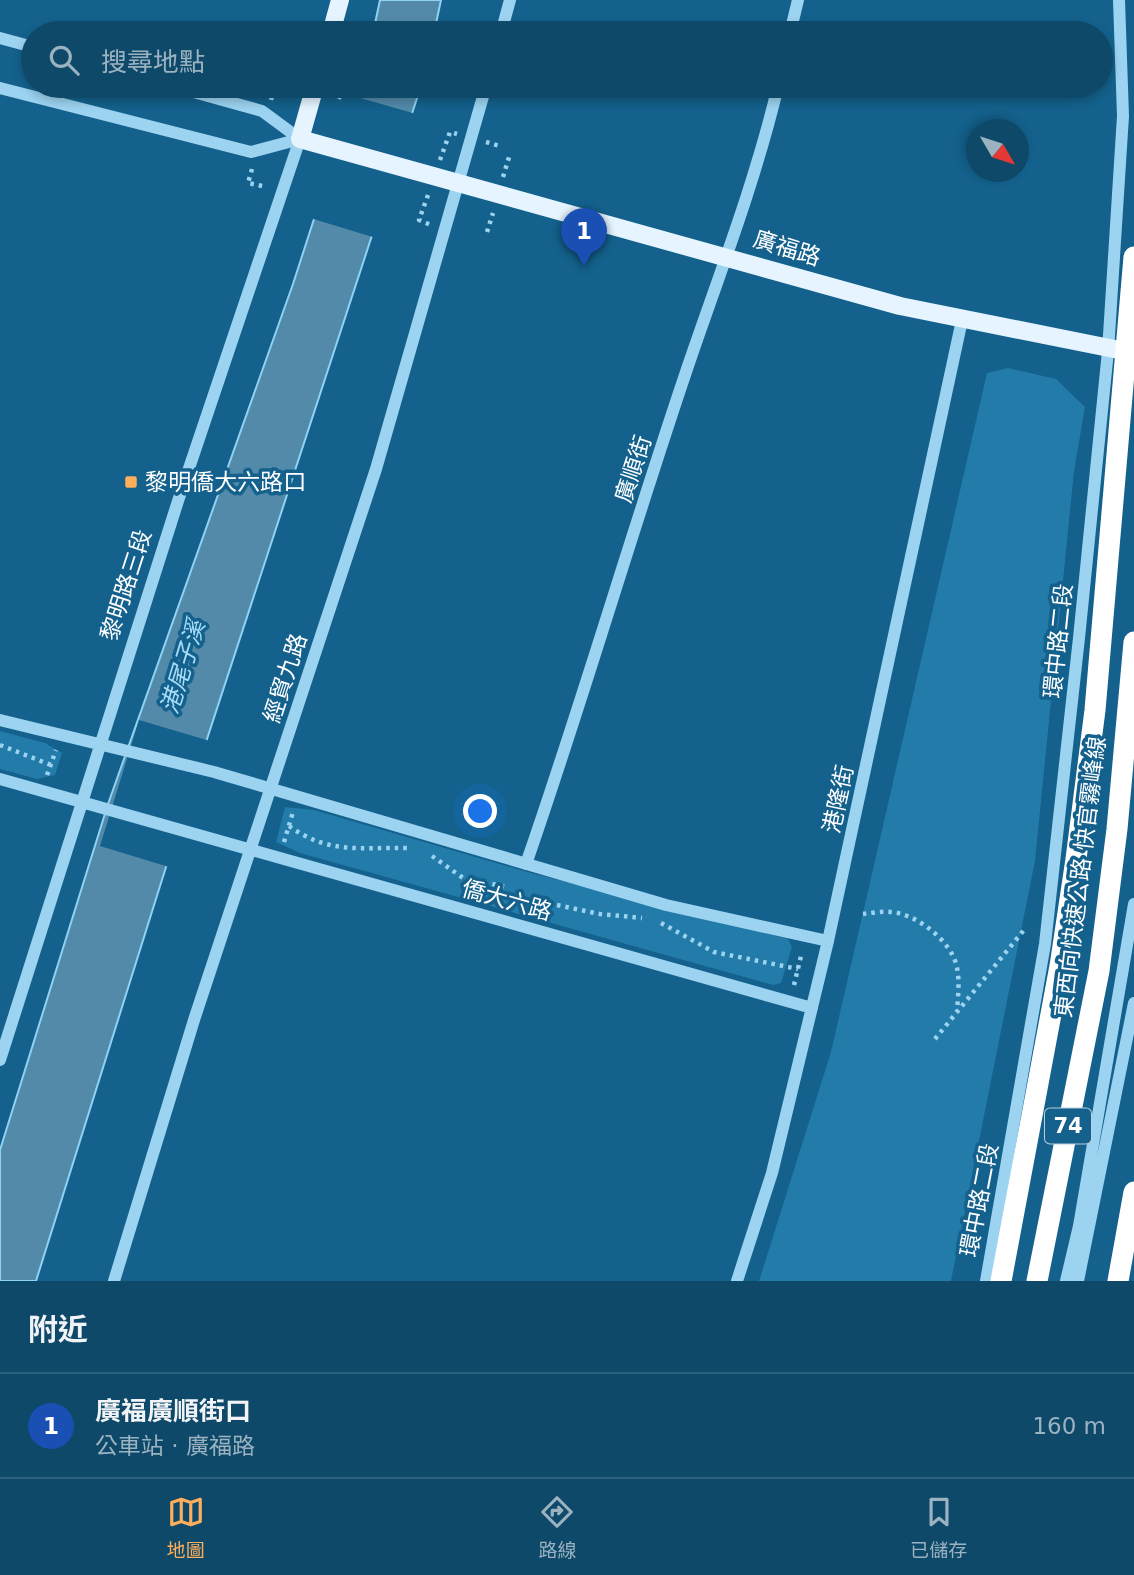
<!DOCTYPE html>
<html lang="zh-TW">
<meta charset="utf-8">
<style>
body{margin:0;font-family:"DejaVu Sans","Noto Sans TC",sans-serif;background:#1c5371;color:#f1f3f6}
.compass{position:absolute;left:966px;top:119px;width:63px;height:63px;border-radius:50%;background:#0e4969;box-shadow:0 4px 10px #0003;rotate:129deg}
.you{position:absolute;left:481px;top:812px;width:24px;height:24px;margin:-18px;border:5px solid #fff;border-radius:50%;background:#1a73e8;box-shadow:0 0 0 10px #1a73e833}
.badge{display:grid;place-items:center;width:46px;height:46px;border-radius:50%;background:#ffae5b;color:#fff;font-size:23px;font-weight:700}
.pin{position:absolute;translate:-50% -58px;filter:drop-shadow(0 2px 4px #0008)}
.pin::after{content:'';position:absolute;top:37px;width:24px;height:21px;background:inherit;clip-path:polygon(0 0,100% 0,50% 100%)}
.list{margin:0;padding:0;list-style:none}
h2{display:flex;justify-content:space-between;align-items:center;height:91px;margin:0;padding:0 28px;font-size:30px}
h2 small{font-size:23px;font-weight:400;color:#9bb2c0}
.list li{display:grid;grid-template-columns:46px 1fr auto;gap:21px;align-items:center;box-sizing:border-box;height:105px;padding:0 28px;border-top:2px solid #2e617d}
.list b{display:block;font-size:26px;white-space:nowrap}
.list p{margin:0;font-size:23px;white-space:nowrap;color:#9bb2c0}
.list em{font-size:23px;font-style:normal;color:#9bb2c0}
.icon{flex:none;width:38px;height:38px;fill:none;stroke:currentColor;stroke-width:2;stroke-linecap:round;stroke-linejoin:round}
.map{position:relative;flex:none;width:1134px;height:1281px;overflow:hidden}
.search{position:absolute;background:#0e4969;box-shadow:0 4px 10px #0003;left:21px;right:21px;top:21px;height:77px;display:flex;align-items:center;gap:18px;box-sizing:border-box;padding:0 24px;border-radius:38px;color:#9bb2c0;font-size:26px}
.sheet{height:196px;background:#0e4969}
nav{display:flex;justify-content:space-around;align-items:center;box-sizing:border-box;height:98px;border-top:2px solid #2e617d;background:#0e4969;font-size:19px;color:#9bb2c0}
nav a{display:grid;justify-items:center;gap:4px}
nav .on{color:#ffae5b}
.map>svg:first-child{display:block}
.green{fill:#227ba9}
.water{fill:#538aaa;stroke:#8ed2f4;stroke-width:2}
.pier{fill:#13618c}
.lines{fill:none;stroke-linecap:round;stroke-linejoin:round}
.path{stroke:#9cd3f0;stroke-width:4.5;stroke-dasharray:3.5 5;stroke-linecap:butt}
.minor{stroke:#9cd3f0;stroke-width:12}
.major{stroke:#e5f4ff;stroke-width:18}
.highway{stroke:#fff;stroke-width:21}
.poi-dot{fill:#ffae5b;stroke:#13618c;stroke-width:2.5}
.labels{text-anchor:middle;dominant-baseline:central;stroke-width:7;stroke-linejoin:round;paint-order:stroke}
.shield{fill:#13618c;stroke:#b8d0dc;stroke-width:2}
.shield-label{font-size:21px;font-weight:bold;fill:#fff}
.street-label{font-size:23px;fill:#fff;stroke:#13618c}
.poi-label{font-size:23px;fill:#fff;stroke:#13618c;text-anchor:start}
.water-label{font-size:24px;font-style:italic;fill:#a7ddf8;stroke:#13618c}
</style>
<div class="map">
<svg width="1134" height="1281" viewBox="0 0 1134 1281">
<rect width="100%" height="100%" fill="#13618c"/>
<path class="green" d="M1008,368L1056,379L1085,407L1074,471L1035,861L951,1281H759L831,1052L987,373Z
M0,731L45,743L62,753L55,775L37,779L0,769Z
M285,807L314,810L531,873L788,939L792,947L781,983L773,985L300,853L276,842Z"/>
<path class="water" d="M380,0H441L434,33H373Z
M357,86H421L188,797L36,1281H0V1150L108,804L293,284Z"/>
<path class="pier" d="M350,95L416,114L376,238L310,218Z
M139,720L210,741L169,867L100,846Z"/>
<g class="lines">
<path class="path" d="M330,94L343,98
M271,100L275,86
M486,142L500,146
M440,160L450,132L457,134
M252,169L248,183L267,187
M503,177L510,154
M428,195L419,220L431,225
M487,232L493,213
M0,745L51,765
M47,775L56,750
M289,826C330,855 361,847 407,848
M284,842L293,812
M432,856L463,878L507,887
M557,905L600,914L642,918
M863,914C871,913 881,911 890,912C914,913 944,936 954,958C961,974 958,995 957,1012
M661,923L714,952L798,969
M794,985L802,952
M935,1039L1024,930"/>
<path class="minor" d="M501,33L510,0
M790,33L798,0
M0,38L33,47
M172,86L262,111L300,139
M0,88L251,152L300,139
M0,720L214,772L666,905L828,941
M0,779L812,1008
M526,864C583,700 631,534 687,369C719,275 755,183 778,86
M0,1060L178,501L300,139
M114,1281L194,1020L376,469L486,86
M737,1281L772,1173L828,941L962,320
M986,1281L1045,944L1079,638L1108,351L1123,116L1119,0
M1066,1281L1079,1226L1134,904
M1078,1281L1134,1003"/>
<path class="major" d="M331,33L340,0
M315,86L300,139L900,306L1134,353"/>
<path class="highway" d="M1001,1281L1060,966L1076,859L1095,710L1134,257
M1037,1281L1099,971L1117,829L1134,642
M1118,1281L1134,1192"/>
</g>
<rect class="poi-dot" x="124" y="475" width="14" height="14" rx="3.5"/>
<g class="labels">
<rect class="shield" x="1045" y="1108.5" width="46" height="35" rx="5"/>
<g class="shield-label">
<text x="1068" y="1126">74</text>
</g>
<g class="street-label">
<text transform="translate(787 248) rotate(17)">廣福路</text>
<text transform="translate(633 469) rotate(-72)">廣順街</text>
<text transform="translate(126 585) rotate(-72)">黎明路三段</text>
<text transform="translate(1058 641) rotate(-84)">環中路二段</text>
<text transform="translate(285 678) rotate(-72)">經貿九路</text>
<text transform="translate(838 799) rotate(-78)">港隆街</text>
<text transform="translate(1080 877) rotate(-83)">東西向快速公路 快官霧峰線</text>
<text transform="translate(507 900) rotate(16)">僑大六路</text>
<text transform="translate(979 1200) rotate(-79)">環中路二段</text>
</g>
<g class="poi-label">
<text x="145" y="482">黎明僑大六路口</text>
</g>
<g class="water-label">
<text transform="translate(183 667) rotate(-73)">港尾子溪</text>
</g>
</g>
</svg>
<svg class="compass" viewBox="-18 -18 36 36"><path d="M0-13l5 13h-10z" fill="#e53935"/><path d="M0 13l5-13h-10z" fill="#9bb2c0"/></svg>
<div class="you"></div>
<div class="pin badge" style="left:584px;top:266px;background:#1a4fb4">1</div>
<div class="search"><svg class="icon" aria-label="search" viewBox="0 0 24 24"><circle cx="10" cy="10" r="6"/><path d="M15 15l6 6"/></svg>搜尋地點</div>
</div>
<section class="sheet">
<h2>附近<small></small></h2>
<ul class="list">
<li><span class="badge" style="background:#1a4fb4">1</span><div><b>廣福廣順街口</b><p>公車站 · 廣福路</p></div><em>160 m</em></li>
</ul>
</section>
<nav>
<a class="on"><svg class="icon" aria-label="map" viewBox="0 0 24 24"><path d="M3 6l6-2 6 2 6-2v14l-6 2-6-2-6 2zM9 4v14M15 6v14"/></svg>地圖</a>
<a><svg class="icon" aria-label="directions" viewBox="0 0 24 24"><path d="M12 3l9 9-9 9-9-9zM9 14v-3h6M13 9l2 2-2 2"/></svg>路線</a>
<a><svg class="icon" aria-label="saved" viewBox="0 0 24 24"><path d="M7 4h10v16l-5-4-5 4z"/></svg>已儲存</a>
</nav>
